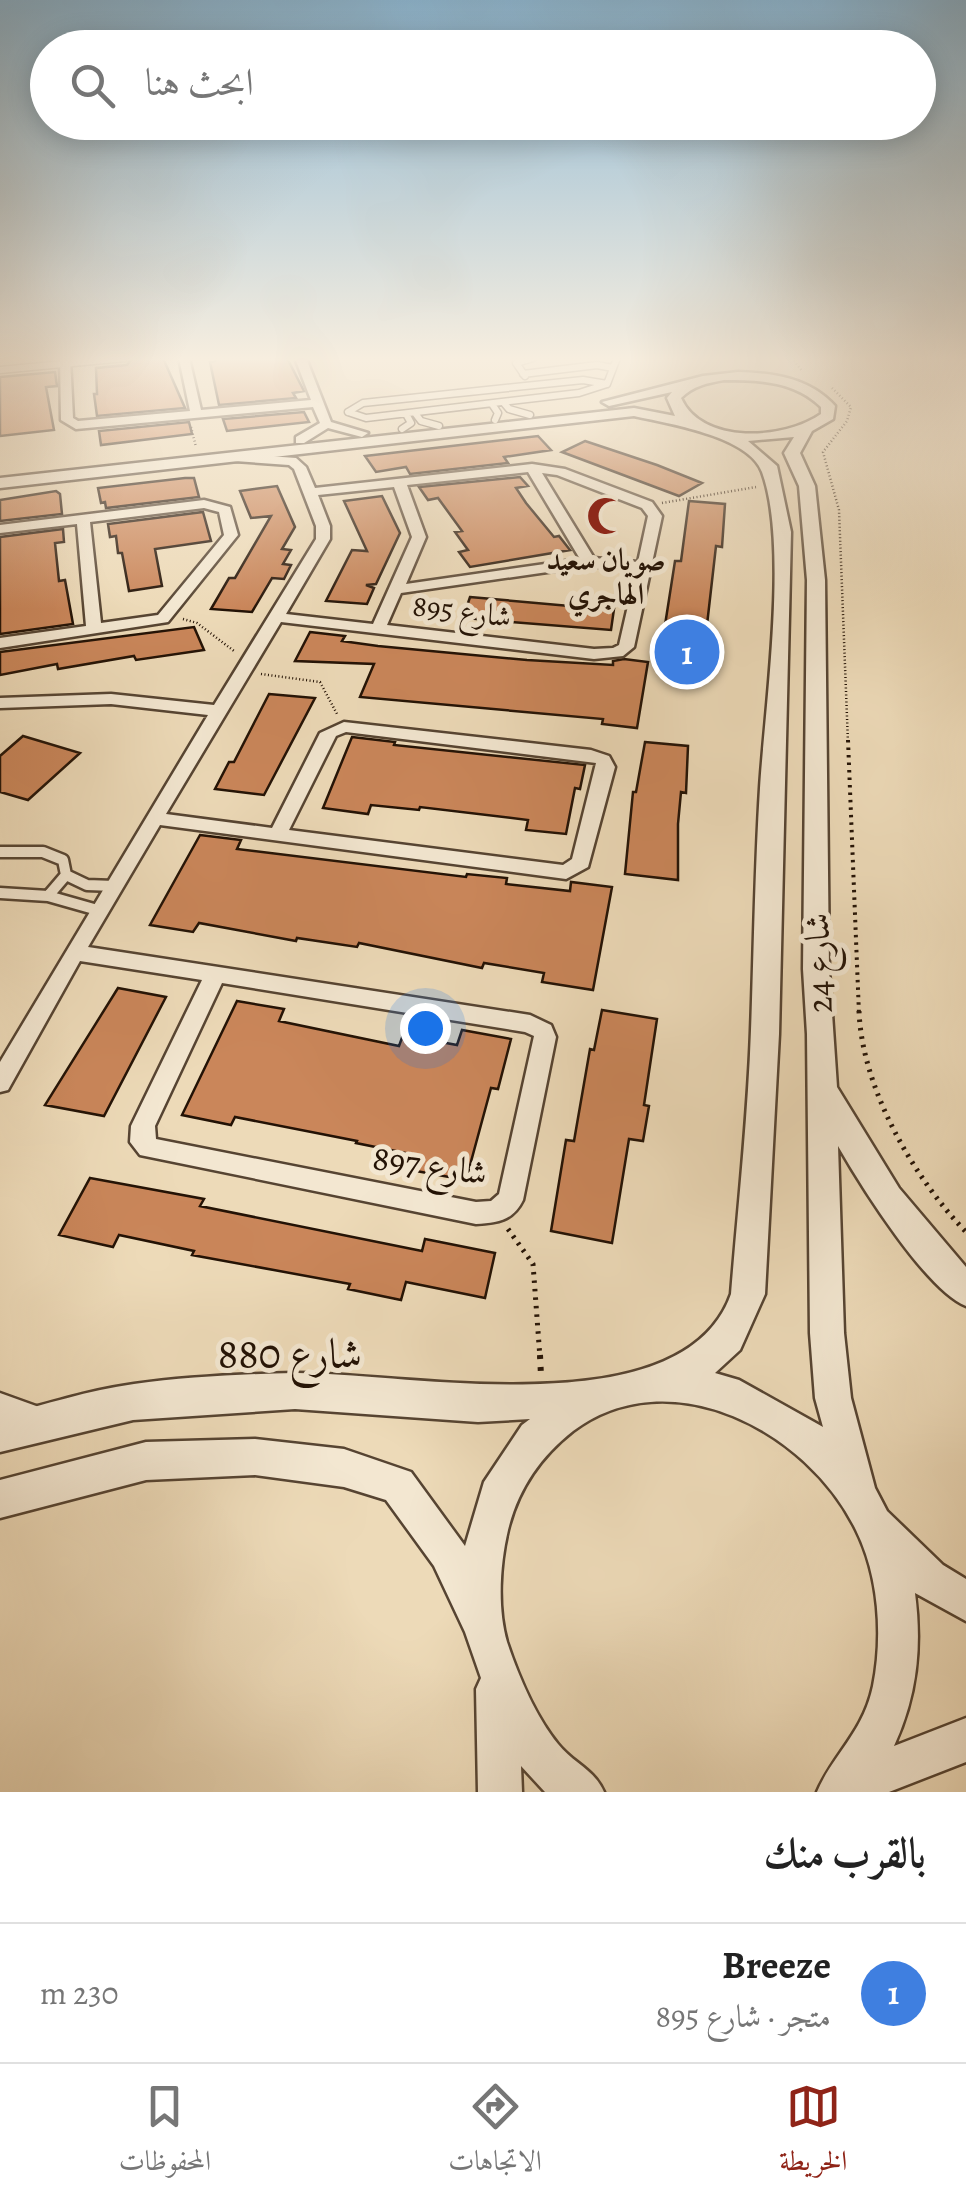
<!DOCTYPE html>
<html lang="ar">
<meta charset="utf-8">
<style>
body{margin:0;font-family:Alegreya,Amiri,serif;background:#f2f2f2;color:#222;direction:rtl}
.you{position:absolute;left:425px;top:1028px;width:35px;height:35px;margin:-25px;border:8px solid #fff;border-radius:50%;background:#1a73e8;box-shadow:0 0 0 15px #1a73e833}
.badge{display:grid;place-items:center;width:65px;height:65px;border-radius:50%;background:#8f2418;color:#fff;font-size:32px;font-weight:700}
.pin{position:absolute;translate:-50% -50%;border:5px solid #fff;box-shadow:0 2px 10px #0006}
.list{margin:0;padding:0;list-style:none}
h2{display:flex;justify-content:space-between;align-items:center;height:130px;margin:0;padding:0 40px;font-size:42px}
h2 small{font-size:32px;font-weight:400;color:#767676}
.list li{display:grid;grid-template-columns:65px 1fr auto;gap:30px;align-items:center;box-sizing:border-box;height:140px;padding:0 40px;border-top:2px solid #e0e0e0}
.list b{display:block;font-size:38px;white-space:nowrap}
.list p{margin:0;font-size:32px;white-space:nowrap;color:#767676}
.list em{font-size:32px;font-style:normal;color:#767676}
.icon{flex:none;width:55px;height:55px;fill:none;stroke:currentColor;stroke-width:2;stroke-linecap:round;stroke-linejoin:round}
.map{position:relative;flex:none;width:966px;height:1792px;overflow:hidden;direction:ltr}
.search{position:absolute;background:#fff;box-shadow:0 5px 25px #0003;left:30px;right:30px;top:30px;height:110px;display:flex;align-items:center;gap:25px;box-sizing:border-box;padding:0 35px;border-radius:55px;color:#767676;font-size:38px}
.sheet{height:270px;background:#fff}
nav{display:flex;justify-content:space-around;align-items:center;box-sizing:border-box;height:140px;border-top:2px solid #e0e0e0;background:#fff;font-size:28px;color:#767676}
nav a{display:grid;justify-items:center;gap:5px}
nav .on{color:#8f2418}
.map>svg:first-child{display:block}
.building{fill:#ca865a;stroke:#231205;stroke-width:2.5}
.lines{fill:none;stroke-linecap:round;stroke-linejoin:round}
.service-far1-casing{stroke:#564432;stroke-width:9}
.service-casing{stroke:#564432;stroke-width:15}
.minor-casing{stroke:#564432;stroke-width:5}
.tertiary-casing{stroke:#564432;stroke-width:5}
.path-far3{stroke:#231205;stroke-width:2.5;stroke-dasharray:1 2.5;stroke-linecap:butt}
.path-far2{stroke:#231205;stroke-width:4;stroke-dasharray:2.5 5;stroke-linecap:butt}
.path-far1{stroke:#231205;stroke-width:5;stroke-dasharray:2.5 6;stroke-linecap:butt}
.path{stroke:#231205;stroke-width:6;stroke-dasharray:4 8;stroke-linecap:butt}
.service-far1{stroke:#f3e7d1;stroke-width:6}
.service{stroke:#f3e7d1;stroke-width:10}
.minor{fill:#f3e7d1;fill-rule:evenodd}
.tertiary{fill:#f3e7d1;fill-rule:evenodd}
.labels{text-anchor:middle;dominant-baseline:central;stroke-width:10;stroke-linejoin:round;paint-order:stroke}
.far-poi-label{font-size:30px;font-weight:bold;fill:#231205;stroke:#f3e7d1}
.far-street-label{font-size:30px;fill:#231205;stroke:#f3e7d1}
.street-label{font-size:35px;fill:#231205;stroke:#f3e7d1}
.near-street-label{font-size:42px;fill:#231205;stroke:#f3e7d1}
</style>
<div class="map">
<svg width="966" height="1792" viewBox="0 0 966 1792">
<rect width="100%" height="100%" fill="#eddab8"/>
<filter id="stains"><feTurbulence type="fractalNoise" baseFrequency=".002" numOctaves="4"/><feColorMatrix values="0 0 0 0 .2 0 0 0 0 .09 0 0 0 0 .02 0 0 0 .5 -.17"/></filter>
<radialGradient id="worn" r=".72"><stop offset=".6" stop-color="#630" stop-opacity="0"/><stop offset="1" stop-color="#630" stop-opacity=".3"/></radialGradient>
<path class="building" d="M132,358H163L185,408L97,416L94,394H97L96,368L127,365Z
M214,358H287L304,391L293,393L296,398L219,405L210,362L215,361Z
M55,372L57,386L46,387L54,430L0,436V377Z
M304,412L309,422L227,431L223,419Z
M189,422L192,434L101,445L99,431Z
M538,436L551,450L504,457L508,463L410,474L406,467L376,472L365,456Z
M585,441L657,465L702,483L679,496L562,452Z
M520,477L528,486L516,488L526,503L554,537L559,536L570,550L470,567L459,552L468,550L455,532L462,531L438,498L428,500L419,487Z
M185,478H194L199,497L106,508L105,502L101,503L98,488Z
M277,486L295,527L282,549L291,550L283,564L291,565L284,579L272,578L252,612L211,609L229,578H235L271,516L251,518L240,491Z
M56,491L60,494L62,514L0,521V500Z
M382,496L400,533L376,584L366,585L374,588L367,604L326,601L352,550L367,551L344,501Z
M689,501L725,504L722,547L716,546L703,660L656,656L659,638H663L675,561H681Z
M203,512L211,541L155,549L162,586L129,591L122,553H118L116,536L110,537L108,524Z
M63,529L64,542L55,543L59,581L65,580L73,624L0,634V537Z
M470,597L581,607L614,609L611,630L463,618Z
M194,627L204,650L136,660L134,656L58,669L57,664L0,675V652Z
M310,632L345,636L342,641L378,646L527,660L613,665V661L624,659L648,662L637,728L602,724L603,719L360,697L374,664L295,661Z
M269,694L315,698L264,795L215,789L229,762H234Z
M23,736L80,753L28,800L0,792V756Z
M352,737L395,742L394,745L585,765L580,789L575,788L566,834L526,830L528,820L420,807L419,810L371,805L368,814L323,808Z
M645,742L688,746L686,793L681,792L678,824V880L625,874L633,792H636Z
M200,835L241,840L237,849L466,877L467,874L507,878L506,884L570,891L571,882L612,887L593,990L542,982L544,973L484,963L482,968L359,943L357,947L297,938L296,941L199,923L193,932L150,925Z
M118,988L166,997L104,1116L45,1105Z
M237,1001L284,1009L279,1021L399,1046L403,1035L457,1045L462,1030L511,1039L498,1089L491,1088L466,1180L416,1171L420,1156L356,1143L357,1141L235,1117L231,1125L182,1115Z
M602,1010L657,1019L644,1105L649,1106L643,1141L629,1139L612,1243L551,1231L566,1140L574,1141L590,1049L594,1050Z
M90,1178L204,1199L200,1206L422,1251L425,1239L495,1253L485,1298L406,1282L401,1300L348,1289L350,1284L192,1255L194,1251L119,1235L113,1247L59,1235Z"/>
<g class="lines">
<g class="service-far1-casing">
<path id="service-far1" d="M0,370L125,358
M523,374L597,365L613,368
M525,376L516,363L533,358
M504,403L509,409L530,415
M492,404L498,413L495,420
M348,412L366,418L579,393L607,384L617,358
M348,412L363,403L583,380L607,384
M415,413L421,421L439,426
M402,429L411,423L406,414"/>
</g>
<g class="service-casing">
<path id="service" d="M0,852H43L63,860L66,875L48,896
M66,875L87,885L114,886
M0,893L48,896L101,911"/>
</g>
<g class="minor-casing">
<path id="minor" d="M60,358H70L73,418L78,421L190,411L179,358H189L201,410L311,400L295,358H306L331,422L368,433L362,437L328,428L304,443H296V437L320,423L313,407L76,429L61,420Z
M239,454L296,458L306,467L315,488L532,464L565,469L652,502L662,516L634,647L623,656L594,659L281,622L166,814L272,828L320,733L344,722L591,750L609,756L615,767L588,867L566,879L160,825L88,947L530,1015L551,1025L556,1037L523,1200C513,1221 497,1223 476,1224L140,1155L130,1142L131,1126L202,980L80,961L8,1090L0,1092V1062L208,715L111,704L0,708V698L111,694L214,705L316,539V526L294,469L289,465L235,461V455ZM528,472L580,559L406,584L426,537L407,485ZM542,473L557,475L642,508L648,516L638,562L594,558ZM394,487L412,537L373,624L286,614L330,539V526L318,495ZM589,566L636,571L619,645L613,648L594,649L387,625L401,593ZM346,732L596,763L572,859L563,865L289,830L336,736ZM222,983L525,1032L534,1036L499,1194L491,1201L476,1202L156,1139L155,1126Z
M204,500L230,507L238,535L168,622L0,648V638L86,626L77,524L0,533V525ZM204,508L219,512L224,535L158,615L101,623L90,522Z
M0,1393L50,1411L54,1421L50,1431L40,1435L0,1421Z"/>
</g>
<g class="tertiary-casing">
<path id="tertiary" d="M738,372C774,373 810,378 835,406L833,419L812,431L800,453L815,486L825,580L829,969L837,1087L899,1188L966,1267V1306C926,1290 861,1186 838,1146L844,1333L851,1398L875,1488L887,1511L943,1565L966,1579V1621L915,1593C922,1647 917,1696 894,1746L966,1718V1762L889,1792H817C833,1754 863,1733 873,1686C883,1636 879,1576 856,1530C808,1431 670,1358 573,1431C540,1457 518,1489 508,1530C500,1564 497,1607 507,1642C518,1675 536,1717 558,1744C573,1763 594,1769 604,1792H545L521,1766L522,1792H478L476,1689L481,1678L465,1632L434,1566L386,1500L344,1487L255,1475L146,1480L0,1518V1480L146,1442L255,1439L344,1449L411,1472L465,1546L484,1482L522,1425L530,1419L478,1422L295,1409L133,1420L0,1452V1416C44,1405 89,1390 134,1384C185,1377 242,1374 294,1373C405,1372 683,1430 731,1294C738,1206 748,1118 751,1030C754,949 755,868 760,788C765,706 789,545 762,472C749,436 666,423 634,416L0,488V478L634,408L675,416L667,398L672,392L609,406L602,402L703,376ZM724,380C759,380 794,381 821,407V414C784,440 702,445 681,398C693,386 707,383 724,380ZM794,437L784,453L799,486L807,580L803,969L807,1034L810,1333L815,1398L823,1427L739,1380L715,1373L740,1350L765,1294L779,1034L791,532L777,466L748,441Z"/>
</g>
<path class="path-far3" d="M792,358L802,371
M832,388L851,407L847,421L823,452L839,510L848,743
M191,427L196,447
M662,503L756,487
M183,619L197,623L234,651
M261,674L320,682L337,714"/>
<path class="path-far2" d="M848,740L859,1014"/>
<path class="path-far1" d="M859,1011C862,1089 914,1178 966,1232
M508,1229L533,1264L540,1358"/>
<path class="path" d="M540,1355L541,1376"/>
<use href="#service-far1" class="service-far1"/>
<use href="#service" class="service"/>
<use href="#minor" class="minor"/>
<use href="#tertiary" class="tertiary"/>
</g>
<linearGradient id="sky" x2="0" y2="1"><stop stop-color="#89b6d4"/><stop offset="0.59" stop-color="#f7eedf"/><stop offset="1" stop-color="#f7eedf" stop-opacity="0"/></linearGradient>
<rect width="966" height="609" fill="url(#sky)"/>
<defs>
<g id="mosque-bare" transform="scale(3)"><path d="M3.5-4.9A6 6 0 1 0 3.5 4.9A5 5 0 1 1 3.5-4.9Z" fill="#8f2418" stroke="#f3e7d1" stroke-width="2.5" paint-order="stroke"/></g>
</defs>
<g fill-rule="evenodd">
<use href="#mosque-bare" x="606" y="516"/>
</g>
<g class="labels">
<g class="far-poi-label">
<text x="606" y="560">صويان سعيد<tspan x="606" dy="34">الهاجري</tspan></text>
</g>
<g class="far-street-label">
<text transform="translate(462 611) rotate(7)">شارع 895</text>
</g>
<g class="street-label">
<text transform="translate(818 963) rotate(-92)">شارع 24</text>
<text transform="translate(430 1165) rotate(8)">شارع 897</text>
</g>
<g class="near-street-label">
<text x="290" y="1353">شارع 880</text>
</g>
</g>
<rect width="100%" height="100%" filter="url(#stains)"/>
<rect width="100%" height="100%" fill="url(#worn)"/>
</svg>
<div class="you"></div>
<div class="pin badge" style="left:687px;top:652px;background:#3f7fe0">1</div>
<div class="search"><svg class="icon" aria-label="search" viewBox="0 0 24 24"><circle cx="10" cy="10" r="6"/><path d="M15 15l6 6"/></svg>ابحث هنا</div>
</div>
<section class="sheet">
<h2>بالقرب منك<small></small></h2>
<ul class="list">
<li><span class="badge" style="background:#3f7fe0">1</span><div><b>Breeze</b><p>متجر · شارع 895</p></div><em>230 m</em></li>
</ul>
</section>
<nav>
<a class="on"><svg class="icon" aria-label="map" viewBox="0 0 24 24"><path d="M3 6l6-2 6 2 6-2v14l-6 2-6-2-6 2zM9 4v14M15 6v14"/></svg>الخريطة</a>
<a><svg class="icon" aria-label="directions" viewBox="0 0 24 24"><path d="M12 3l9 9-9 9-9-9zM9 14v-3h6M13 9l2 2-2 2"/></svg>الاتجاهات</a>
<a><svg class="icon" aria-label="saved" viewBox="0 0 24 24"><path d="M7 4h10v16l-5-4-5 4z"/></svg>المحفوظات</a>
</nav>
